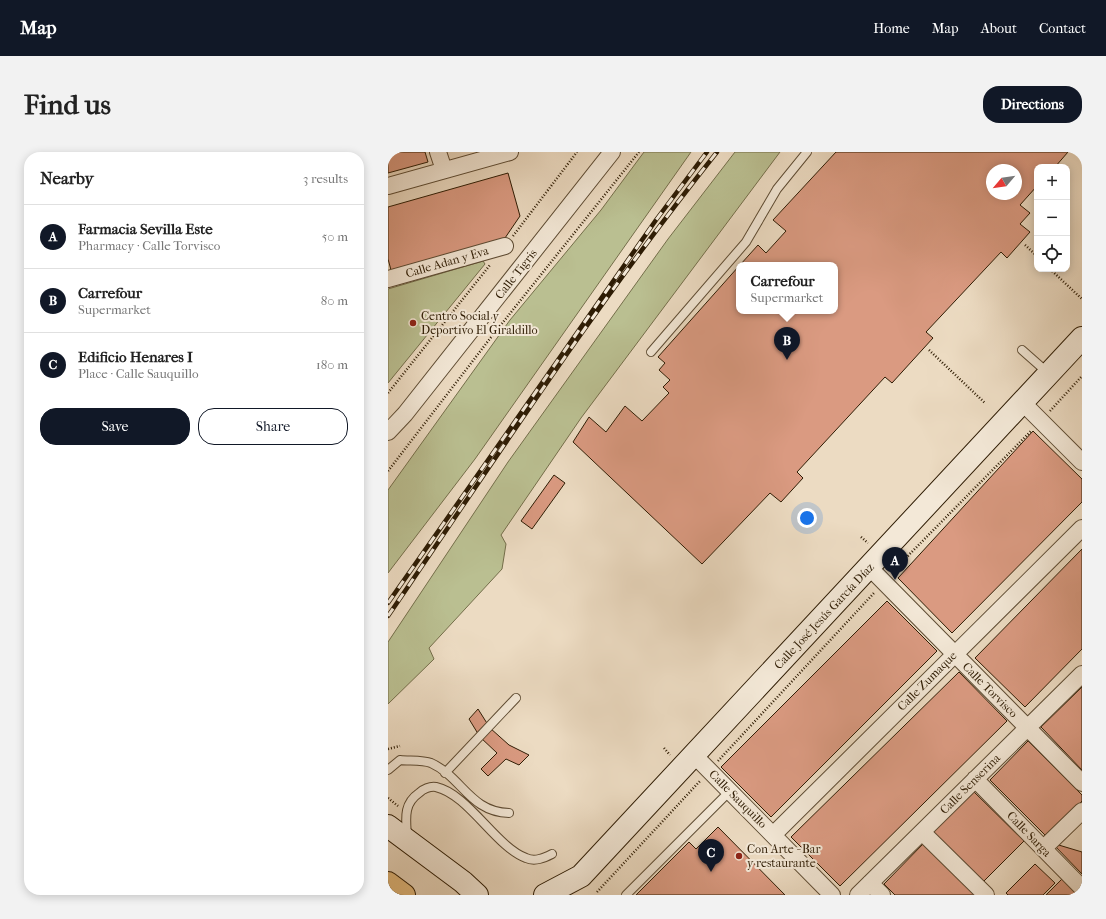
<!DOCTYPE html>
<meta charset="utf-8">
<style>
body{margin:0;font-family:"IM FELL French Canon",serif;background:#f2f2f2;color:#222}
.controls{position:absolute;right:12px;top:12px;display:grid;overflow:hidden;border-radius:8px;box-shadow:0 2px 10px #0003}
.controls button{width:36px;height:36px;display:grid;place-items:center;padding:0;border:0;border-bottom:1px solid #e0e0e0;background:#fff;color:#222;font:20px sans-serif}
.compass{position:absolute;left:598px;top:12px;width:36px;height:36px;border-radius:50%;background:#fff;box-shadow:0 2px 10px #0003;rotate:241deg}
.you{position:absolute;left:419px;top:366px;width:14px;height:14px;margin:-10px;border:3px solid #fff;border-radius:50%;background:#1a73e8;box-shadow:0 0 0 6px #1a73e833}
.badge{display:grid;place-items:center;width:26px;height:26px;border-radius:50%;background:#111827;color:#fff;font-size:13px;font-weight:700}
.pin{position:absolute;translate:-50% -33px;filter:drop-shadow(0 1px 2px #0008)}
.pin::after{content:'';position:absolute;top:21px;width:14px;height:12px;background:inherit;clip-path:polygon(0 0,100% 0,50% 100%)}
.popup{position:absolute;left:348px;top:110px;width:102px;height:52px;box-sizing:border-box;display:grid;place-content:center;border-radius:8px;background:#fff;filter:drop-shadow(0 1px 3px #0005);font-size:13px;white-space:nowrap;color:#767676}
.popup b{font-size:15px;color:#222}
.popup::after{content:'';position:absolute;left:50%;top:100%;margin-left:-8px;border:8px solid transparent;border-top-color:#fff}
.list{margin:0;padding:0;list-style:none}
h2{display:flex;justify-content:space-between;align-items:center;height:52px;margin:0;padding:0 16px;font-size:17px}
h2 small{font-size:13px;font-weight:400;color:#767676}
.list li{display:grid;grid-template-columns:26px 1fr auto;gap:12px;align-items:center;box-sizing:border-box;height:64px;padding:0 16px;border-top:1px solid #e0e0e0}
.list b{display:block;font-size:15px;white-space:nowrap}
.list p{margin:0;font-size:13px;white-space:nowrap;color:#767676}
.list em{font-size:13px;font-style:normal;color:#767676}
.actions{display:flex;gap:8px;padding:12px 16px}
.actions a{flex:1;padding:9px 0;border:1px solid #111827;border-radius:16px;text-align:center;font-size:14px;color:#111827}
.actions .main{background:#111827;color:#fff}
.icon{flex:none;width:22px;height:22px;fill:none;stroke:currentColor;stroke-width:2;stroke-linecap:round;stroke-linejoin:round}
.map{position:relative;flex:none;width:694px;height:743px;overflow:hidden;border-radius:16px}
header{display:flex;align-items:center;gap:24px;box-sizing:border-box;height:56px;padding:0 20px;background:#111827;color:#fff}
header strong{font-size:19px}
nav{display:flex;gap:22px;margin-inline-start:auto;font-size:14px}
.intro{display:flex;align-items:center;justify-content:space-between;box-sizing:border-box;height:96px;padding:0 24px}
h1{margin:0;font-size:28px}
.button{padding:10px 18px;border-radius:16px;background:#111827;color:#fff;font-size:14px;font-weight:700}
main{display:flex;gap:24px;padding:0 24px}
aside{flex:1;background:#fff;border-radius:16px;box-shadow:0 2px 10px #0003}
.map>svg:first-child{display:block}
.green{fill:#babf91;stroke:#746e4a}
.building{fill:#da9a81;stroke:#2e1c04;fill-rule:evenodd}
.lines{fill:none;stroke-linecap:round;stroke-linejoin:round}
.lane-casing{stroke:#5e4c34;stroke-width:10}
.street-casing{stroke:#5e4c34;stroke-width:18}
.secondary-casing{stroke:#2e1c04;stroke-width:24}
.highway-casing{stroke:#2e1c04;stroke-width:24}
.path{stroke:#2e1c04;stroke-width:2.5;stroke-dasharray:1 2;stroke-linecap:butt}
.lane{stroke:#f3e8d7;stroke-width:8}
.street{stroke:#f3e8d7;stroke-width:16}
.secondary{stroke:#f3e8d7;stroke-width:22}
.highway{stroke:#e6be81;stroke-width:22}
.rail-casing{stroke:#2e1c04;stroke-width:4.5}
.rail{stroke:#f3e8d7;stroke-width:3;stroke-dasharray:9;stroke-linecap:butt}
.poi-dot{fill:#8f2418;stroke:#f3e8d7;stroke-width:1.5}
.labels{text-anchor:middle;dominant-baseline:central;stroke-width:4;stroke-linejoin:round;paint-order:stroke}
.street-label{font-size:12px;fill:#2e1c04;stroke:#f3e8d7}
.poi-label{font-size:12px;fill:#2e1c04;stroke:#f3e8d7;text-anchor:start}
</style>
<header>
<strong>Map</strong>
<nav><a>Home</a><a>Map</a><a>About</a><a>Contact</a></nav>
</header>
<div class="intro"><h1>Find us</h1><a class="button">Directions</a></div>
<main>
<aside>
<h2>Nearby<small>3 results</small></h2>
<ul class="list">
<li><span class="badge">A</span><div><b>Farmacia Sevilla Este</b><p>Pharmacy · Calle Torvisco</p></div><em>50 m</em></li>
<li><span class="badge">B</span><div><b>Carrefour</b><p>Supermarket</p></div><em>80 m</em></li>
<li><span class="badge">C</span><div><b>Edificio Henares I</b><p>Place · Calle Sauquillo</p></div><em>180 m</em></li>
</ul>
<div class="actions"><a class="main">Save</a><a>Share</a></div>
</aside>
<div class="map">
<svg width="694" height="743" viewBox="0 0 694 743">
<rect width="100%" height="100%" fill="#ecdbc2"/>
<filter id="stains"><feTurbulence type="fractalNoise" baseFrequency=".005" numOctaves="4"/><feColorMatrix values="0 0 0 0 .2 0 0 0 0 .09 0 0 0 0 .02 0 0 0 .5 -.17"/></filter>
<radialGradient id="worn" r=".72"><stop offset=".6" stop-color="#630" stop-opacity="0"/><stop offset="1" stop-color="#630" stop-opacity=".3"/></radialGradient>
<path class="green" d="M256,0H303L87,307L0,421V338L122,168L213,58Z
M347,0H392L193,266L113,383L118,392L114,417L41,496L46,507L0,552V490L120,310L280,87Z
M95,109L97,112L0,231V137Z"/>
<path class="building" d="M0,0H37L40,10L0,21Z
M448,0H680L667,15H649V34L632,53L642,61L632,72L642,80L619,106L613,100L538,180L545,186L504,231L497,225L409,320L415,326L393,350L382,341L314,412L185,290L201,265L218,280L237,254L254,269L281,241L275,235L282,228L271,218L277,211L270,205L351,114V159H447V113H352L370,93L378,101L398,79L385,68ZM604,18H628V42H604Z
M120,21L132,64L117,86L3,118L0,107V55Z
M645,279L694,327V350L564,481L510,426Z
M166,323L177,331L144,377L133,369Z
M694,397V497L637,555L587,506Z
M499,449L549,499L383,665L333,615Z
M571,520L619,569L452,734L403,685Z
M694,535V618L653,575Z
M90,557L102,576L121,593L141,603L131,613L118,607L100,624L93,617L109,601L92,585L81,567Z
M640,589L694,643V649L659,685L602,628Z
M584,638L636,689L593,732L542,681Z
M330,675L397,743H248L301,690L308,697Z
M536,691L588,743H507L496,732Z
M664,691L694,700V722Z
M647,712L667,731L655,743H620L618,741Z
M674,727L690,743H658Z"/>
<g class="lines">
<g class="lane-casing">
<path id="lane" d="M634,198L660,221
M263,200L358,90L389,37L419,0
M0,618L12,608C21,609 35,608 43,611C74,625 82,660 121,661
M57,621L128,546
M19,684C18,667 15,652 31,641C35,637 42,634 48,635C80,642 108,695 138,706C147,710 156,706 164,702
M238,743L342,639"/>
</g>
<g class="street-casing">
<path id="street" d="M50,0L56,18
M0,34L122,0
M0,127L117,94
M634,250L694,310
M0,280L17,262L224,0
M481,415L694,631
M306,603L444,743
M587,627L694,736
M534,680L598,743
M385,683L694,376
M660,692L694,659
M482,731L494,743
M470,743L694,522"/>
</g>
<g class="secondary-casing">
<path id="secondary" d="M0,674L75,730L89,743
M157,743L193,724L694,186"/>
</g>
<g class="highway-casing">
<path id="highway" d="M0,731L16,743"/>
</g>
<path class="path" d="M125,84L189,0
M637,93L649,104
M662,117L694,147
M541,198L597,251
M0,241L102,113
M662,259L694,224
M0,319L104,184L251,0
M473,385L480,391
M505,419L643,279
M276,596L282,603
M0,597L12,594
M330,609L486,441
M0,646L10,654
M209,740L312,629"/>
<use href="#lane" class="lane"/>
<use href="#street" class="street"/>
<use href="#secondary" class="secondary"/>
<use href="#highway" class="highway"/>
<g class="rail-casing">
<path id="rail" d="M0,451L268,68L319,0
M0,464C107,307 211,148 329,0"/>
</g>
<use href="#rail" class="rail"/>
</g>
<g class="poi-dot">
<circle cx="25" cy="171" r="4"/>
<circle cx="351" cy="704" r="4"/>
</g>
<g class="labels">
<g class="street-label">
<text transform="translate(59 110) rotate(-16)">Calle Adan y Eva</text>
<text transform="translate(128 122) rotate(-52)">Calle Tigris</text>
<text transform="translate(436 464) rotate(-47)">Calle José Jesús García Díaz</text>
<text transform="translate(539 529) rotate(-45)">Calle Zumaque</text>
<text transform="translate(602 538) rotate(45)">Calle Torvisco</text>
<text transform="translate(582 632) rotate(-45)">Calle Senserina</text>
<text transform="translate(350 647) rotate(45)">Calle Sauquillo</text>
<text transform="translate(641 682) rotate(46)">Calle Sarga</text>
</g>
<g class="poi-label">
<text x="33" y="164">Centro Social y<tspan x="33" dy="14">Deportivo El Giraldillo</tspan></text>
<text x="359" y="697">Con Arte - Bar<tspan x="359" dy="14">y restaurante</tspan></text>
</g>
</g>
<rect width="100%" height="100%" filter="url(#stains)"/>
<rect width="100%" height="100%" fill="url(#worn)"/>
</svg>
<div class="controls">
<button>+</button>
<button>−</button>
<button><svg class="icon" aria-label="locate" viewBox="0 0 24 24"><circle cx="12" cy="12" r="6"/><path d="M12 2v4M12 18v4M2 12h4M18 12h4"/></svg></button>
</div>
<svg class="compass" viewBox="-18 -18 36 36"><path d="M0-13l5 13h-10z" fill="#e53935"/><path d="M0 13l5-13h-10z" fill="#767676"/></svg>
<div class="you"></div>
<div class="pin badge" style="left:507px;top:428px">A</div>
<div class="pin badge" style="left:399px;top:208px">B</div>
<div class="popup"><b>Carrefour</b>Supermarket</div>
<div class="pin badge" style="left:323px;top:720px">C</div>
</div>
</main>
